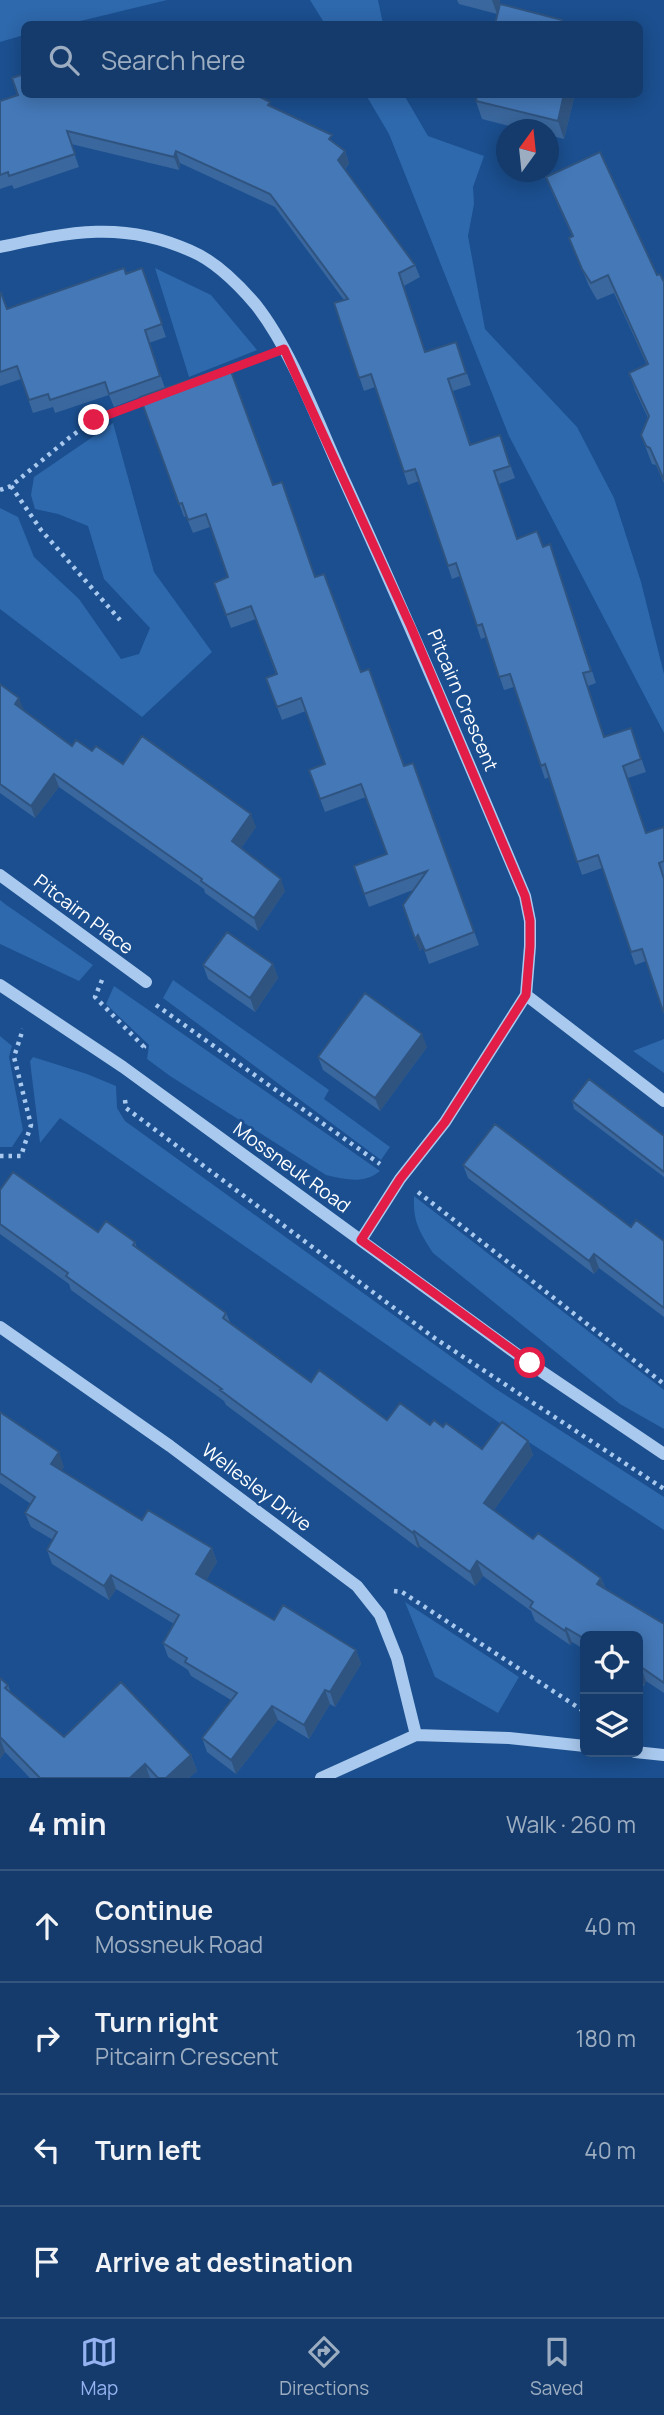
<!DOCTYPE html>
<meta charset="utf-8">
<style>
body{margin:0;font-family:Manrope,sans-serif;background:#214673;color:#f1f3f6}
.controls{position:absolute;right:21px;bottom:21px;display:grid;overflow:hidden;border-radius:10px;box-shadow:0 4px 18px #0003}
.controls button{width:63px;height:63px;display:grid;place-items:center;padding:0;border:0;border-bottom:2px solid #33557e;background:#143b6b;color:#f1f3f6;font:35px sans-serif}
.compass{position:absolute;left:496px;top:119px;width:63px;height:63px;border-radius:50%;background:#143b6b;box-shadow:0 4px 18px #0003;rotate:15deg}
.stop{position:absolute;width:21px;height:21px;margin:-16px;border:5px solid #e11d48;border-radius:50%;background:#fff}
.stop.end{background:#e11d48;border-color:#fff;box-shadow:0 2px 7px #0008}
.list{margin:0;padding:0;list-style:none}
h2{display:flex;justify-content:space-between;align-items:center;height:91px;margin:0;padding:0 28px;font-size:30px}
h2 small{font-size:23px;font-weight:400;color:#9dadc1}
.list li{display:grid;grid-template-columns:46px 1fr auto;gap:21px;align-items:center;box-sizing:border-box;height:112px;padding:0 28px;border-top:2px solid #33557e}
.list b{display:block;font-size:26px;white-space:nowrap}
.list p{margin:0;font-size:23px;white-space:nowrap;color:#9dadc1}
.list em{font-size:23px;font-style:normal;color:#9dadc1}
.icon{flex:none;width:38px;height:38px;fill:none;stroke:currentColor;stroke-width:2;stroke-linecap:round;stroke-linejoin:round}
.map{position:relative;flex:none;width:664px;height:1778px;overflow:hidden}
.search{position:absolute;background:#143b6b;box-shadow:0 4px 18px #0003;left:21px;right:21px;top:21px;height:77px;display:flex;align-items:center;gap:18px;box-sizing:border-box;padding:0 24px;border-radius:10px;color:#9dadc1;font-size:26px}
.sheet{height:539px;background:#143b6b}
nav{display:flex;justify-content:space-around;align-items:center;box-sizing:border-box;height:98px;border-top:2px solid #33557e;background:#143b6b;font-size:19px;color:#9dadc1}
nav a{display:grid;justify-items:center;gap:4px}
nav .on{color:#95b2f1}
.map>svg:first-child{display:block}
.green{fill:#2e69ad}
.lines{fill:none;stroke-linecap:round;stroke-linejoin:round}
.path{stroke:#a9c9ee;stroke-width:4.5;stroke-dasharray:3.5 5;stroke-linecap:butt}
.minor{stroke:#a9c9ee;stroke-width:12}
.wall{fill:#3a679d}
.shaded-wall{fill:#305480}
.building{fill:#4478b7;stroke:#305480;stroke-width:2}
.route{stroke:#e11d48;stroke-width:9}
.labels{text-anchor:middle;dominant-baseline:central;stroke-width:5;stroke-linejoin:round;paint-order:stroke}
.street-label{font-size:19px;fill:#fff;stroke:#1b4f8f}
</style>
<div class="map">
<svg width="664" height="1778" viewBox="0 0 664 1778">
<rect width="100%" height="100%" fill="#1b4f8f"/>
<path class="green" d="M0,0H167L68,24H24V35L0,42Z
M310,0H378L383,24H325Z
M366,95H404L428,136L484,156L473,187L474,204L468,236L485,329L577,427L614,498L641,582L664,674V733L509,436L389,134Z
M155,268L211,295L257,350L189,377Z
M113,423L154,572L212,652L142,717L0,609V508L18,517L34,557L79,599L121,659L139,654L150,628L104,579L88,526L58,514L35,509L31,495L34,477Z
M0,900L5,904L93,965L79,981L0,944Z
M173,980L329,1090L324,1099L390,1147L381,1160L163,998Z
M114,986L380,1171C363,1185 345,1179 326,1175L170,1076L147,1059L149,1045L106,1004Z
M0,1036L12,1046L9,1057L23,1130L12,1147H0Z
M664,1039V1073L633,1051Z
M33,1057L87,1074L116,1086L117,1108L125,1121L496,1389L664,1497V1530L501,1424L60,1118L40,1143L30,1061Z
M414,1196L664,1390V1429L620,1404L433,1253C419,1231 413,1222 414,1196Z
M405,1602L519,1677L498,1713L435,1677Z"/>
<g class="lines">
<path class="path" d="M227,371L262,358
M11,486L41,530L120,620
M0,490L11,486L69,438L94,420L147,401
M102,980L95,997L144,1047L140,1050
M156,1005L380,1164
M125,1100L126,1108L433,1337L664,1489
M0,1156H21L31,1125L14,1057L23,1029
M418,1192L664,1384
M394,1591L402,1592L585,1712"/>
<path class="minor" d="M0,247C69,232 123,220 191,251C215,261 239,285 256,305C293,352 320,428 346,484C408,620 467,758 525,896L530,921V946L526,995L445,1122L400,1179L361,1240
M0,875L146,982
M0,985L123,1067L529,1363L664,1454
M526,995L664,1101
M0,1327L170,1446L357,1586L380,1615L397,1658L416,1735
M635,1752L664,1755
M321,1778L416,1735L509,1738L585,1746"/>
</g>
<path class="wall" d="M457,0H500L497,14L459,4Z
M477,94H575L564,139L549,135V130H525L482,119L476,101Z
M0,101L272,107L335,143L345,151L349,163L345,169L415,265L420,277L404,286L425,352L456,342L471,385L453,391L471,445L500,435L515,478L499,484L517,538L543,547L550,544L596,683L588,686L604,737L631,728L646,772L628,778L646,833L664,827V1014L646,961L635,965L602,868L582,875L549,777L545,779L514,687L504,690L486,637L481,639L460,576L452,579L419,481L408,485L375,387L364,391L334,303L344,300L275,207L180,163L179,170L71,144L79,167L14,189L12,185L0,189Z
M546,177L664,282V483L656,465L652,464L641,435L648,418L635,390L629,373L647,365L614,293L597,300L589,286L569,238L572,236L553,194Z
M142,268L166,337L149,343L165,388L273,485L404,766L413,763L479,945L429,964L423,947L420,951L403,905L413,890L369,907L354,866L387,854L366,797L325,812L309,770L325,764L306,711L282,720L266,678L276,674L256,619L231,628L214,583L228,577L210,527L193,533L186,516L184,517L140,397L114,407L109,395L55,413L53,407L33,413L21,379L0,386V294L7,309Z
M0,684L24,711L72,746L92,751L123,764L256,827L241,848L285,891L258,931L205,893L204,889L59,787L35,818L0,793Z
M273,964L278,978L255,1012L208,979L203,965Z
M427,1047L380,1111L323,1070L318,1057Z
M572,1101L664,1136V1177L574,1109Z
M463,1165L631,1227L664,1241V1317L599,1268L594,1274L468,1178Z
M0,1190L98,1232L135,1242L137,1248L226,1313L230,1322L311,1382L387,1420L443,1427L482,1449L528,1441L533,1455L494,1510L533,1539L601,1578L606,1589L664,1624V1693L646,1681L644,1686L638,1682V1636H585V1650L572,1642L570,1645L535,1621L531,1611L483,1576L475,1586L420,1546L418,1548L226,1405L224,1401L71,1290L69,1284L0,1234Z
M0,1412L64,1467L61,1471L142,1520L212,1548L217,1562L206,1580L274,1620L356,1650L361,1664L335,1707L330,1704L309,1739L278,1720L236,1774L207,1752L202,1738L231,1700L191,1676L188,1670L168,1657L163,1643L174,1624L116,1589L109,1600L52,1564L47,1550L53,1540L31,1527L25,1513L31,1504L0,1483Z
M0,1678L8,1685L11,1693L64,1737L191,1755L197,1771L189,1778H30L5,1752L0,1759Z"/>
<path class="shaded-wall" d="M492,0H500L497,14Z
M564,94H575L564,139L558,121Z
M176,151L180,163L179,170L174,157Z
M345,151L349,163L342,172L338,160Z
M19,698L24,710L15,704Z
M54,774L59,787L35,818L31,806Z
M251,814L256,827L237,854L232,841Z
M281,879L285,891L258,931L254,918Z
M418,935L423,947L420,951L415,939Z
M273,964L278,978L255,1012L250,998Z
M422,1034L427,1047L380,1111L375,1098Z
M594,1254L599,1268L594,1274L589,1261Z
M528,1441L533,1455L489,1517L484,1503Z
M59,1452L64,1467L56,1478L51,1464Z
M414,1531L420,1546L418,1548L413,1533Z
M212,1548L217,1562L201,1589L196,1574Z
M477,1561L483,1576L475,1586L470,1572Z
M111,1575L116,1589L109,1600L104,1586Z
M601,1578L607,1592L597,1584Z
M566,1628L572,1642L570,1645L565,1631Z
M356,1650L361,1664L335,1707L330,1692Z
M641,1667L646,1681L644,1686L639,1671Z
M325,1690L330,1704L309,1739L304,1725Z
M272,1706L278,1720L236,1774L231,1760Z
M0,1738L5,1752L0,1759Z
M191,1755L197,1771L189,1778H166Z
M145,1764L150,1778H130Z"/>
<path class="building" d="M500,4L562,20L561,24H495Z
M24,74V94H254L270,102L268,105L332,135L329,139L345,151L338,160L415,265L399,273L425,352L456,342L466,373L448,379L470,445L500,435L510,466L494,471L517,539L537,531L543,547L550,544L591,671L583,673L604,737L631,728L641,759L623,766L646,833L664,827V861L659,863L664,879V1011H663L642,949L631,952L598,855L577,862L545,764L541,766L510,674L499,677L482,624L477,626L456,563L448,566L415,469L404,472L371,374L359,378L334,303L348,299L270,194L176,151L174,157L67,131L75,154L9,176L8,172L0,175V101L18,95L12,78Z
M477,94H564L558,121L476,101Z
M600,152L657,275L660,274L664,282V480L650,448L646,446L641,435L649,416L629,373L648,364L608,275L591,283L582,269L569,238L573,236L546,177Z
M124,268L126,274L142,268L162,324L145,330L160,376L109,394L105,382L50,400L48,394L29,400L17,366L0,372V294L1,293L7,309Z
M229,366L273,485L282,482L315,577L324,574L361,672L369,669L404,766L413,763L474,932L425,951L418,935L415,939L403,905L427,871L364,894L354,866L387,854L361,784L320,799L309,770L325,764L301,698L277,707L266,678L277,674L251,606L226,615L214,583L228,577L206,514L188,520L182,503L179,504L140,397Z
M0,684L19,698L15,704L72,746L76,740L92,751L96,746L123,764L142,736L251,814L232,841L281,879L254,918L201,881L202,879L54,774L31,806L0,784Z
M227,932L273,964L250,998L203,965Z
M365,993L422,1034L375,1098L318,1057Z
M589,1079L664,1136V1172L572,1101Z
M495,1124L631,1227L636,1220L664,1241V1308L594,1254L589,1261L463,1165Z
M13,1172L98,1232L106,1221L135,1242L133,1245L226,1313L223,1318L311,1382L319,1370L387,1420L400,1403L430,1425L434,1420L443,1427L446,1423L482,1449L502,1422L528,1441L484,1503L533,1539L538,1533L601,1578L597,1584L664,1624V1683L641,1667L639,1671H638V1636H585V1639L566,1628L565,1631L530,1607L533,1602L477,1561L470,1572L414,1531L413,1533L220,1390L222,1389L66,1276L68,1273L0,1224V1190Z
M0,1412L59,1452L51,1464L142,1520L148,1510L212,1548L196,1574L274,1620L283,1605L356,1650L330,1692L325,1690L304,1725L272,1706L231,1760L202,1738L237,1693L185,1662L187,1658L163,1643L179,1615L111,1575L104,1586L47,1550L57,1532L25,1513L35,1497L0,1473Z
M0,1678L8,1685L5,1688L64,1737L121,1682L191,1755L166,1778H158L145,1764L130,1778H40L0,1737Z"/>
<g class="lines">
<path class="route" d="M94,420L284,349L411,627L525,896L530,921V946L526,995L445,1122L400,1179L361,1240L530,1363"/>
</g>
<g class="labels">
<g class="street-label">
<text transform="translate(463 700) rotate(67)">Pitcairn Crescent</text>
<text transform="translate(84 914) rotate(37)">Pitcairn Place</text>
<text transform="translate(292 1167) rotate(36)">Mossneuk Road</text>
<text transform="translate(257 1487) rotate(37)">Wellesley Drive</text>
</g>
</g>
</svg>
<div class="controls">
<button><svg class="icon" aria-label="locate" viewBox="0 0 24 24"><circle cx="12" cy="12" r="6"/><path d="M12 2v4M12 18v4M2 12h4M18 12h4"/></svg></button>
<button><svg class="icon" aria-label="layers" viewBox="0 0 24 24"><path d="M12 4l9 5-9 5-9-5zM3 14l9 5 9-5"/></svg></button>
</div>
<svg class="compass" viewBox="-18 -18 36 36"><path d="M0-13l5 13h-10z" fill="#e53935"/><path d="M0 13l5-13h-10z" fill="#9dadc1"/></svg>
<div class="stop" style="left:530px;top:1363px"></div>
<div class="stop end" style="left:94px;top:420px"></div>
<div class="search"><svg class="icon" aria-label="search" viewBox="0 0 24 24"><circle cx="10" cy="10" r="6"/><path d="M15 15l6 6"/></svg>Search here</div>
</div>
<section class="sheet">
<h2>4 min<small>Walk · 260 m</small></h2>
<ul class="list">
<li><svg class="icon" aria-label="ahead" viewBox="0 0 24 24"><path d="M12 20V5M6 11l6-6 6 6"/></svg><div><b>Continue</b><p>Mossneuk Road</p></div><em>40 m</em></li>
<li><svg class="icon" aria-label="right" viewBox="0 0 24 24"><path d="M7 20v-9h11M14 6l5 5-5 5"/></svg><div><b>Turn right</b><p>Pitcairn Crescent</p></div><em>180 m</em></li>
<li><svg class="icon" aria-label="left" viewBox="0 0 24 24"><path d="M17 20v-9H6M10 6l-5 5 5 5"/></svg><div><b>Turn left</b></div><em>40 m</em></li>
<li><svg class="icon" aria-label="arrive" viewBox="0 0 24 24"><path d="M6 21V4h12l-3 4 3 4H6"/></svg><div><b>Arrive at destination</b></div></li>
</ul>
</section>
<nav>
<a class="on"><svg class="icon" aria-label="map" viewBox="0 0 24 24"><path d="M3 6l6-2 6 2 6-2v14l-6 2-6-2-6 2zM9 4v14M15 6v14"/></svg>Map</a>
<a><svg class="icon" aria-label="directions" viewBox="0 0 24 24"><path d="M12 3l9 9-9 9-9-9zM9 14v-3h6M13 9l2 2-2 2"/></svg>Directions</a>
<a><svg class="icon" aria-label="saved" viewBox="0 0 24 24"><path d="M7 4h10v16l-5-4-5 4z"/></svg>Saved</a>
</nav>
